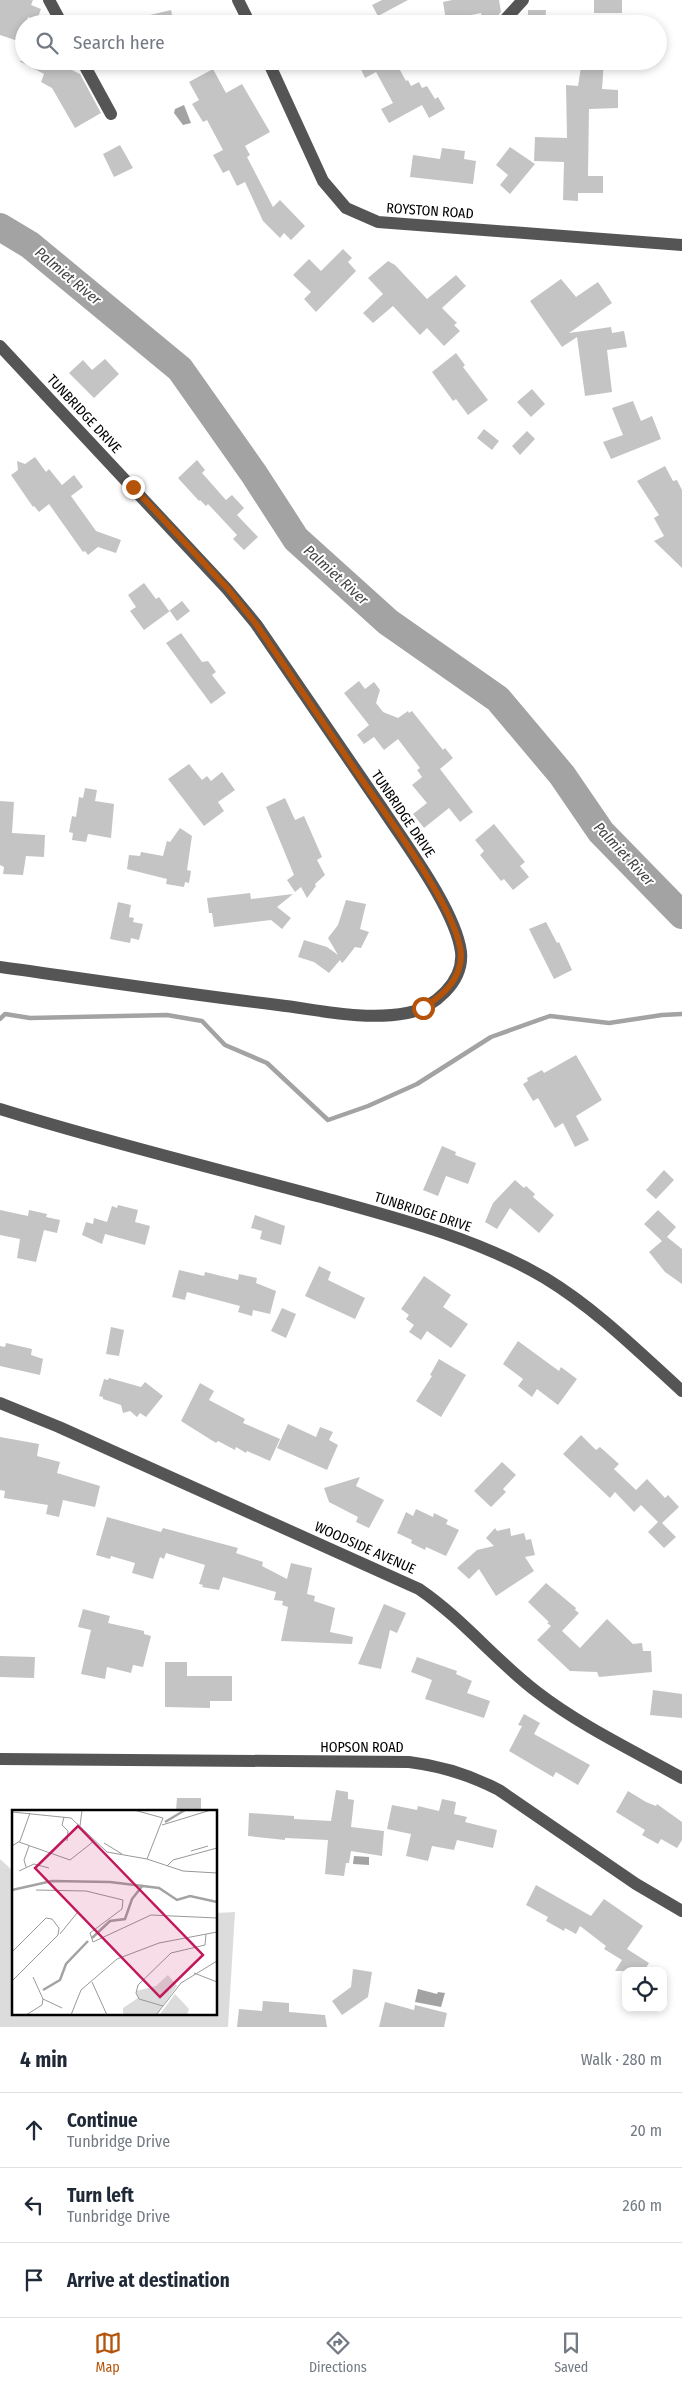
<!DOCTYPE html>
<meta charset="utf-8">
<style>
body{margin:0;font-family:"Fira Sans Condensed",sans-serif;background:#f6f6f7;color:#1f2937}
.controls{position:absolute;right:15px;bottom:15px;display:grid;overflow:hidden;border-radius:10px;box-shadow:0 2px 8px #0003}
.controls button{width:45px;height:45px;display:grid;place-items:center;padding:0;border:0;border-bottom:1px solid #e0e1e3;background:#fff;color:#1f2937;font:25px sans-serif}
.stop{position:absolute;width:15px;height:15px;margin:-11px;border:4px solid #b45309;border-radius:50%;background:#fff}
.stop.end{background:#b45309;border-color:#fff;box-shadow:0 1px 5px #0008}
.list{margin:0;padding:0;list-style:none}
h2{display:flex;justify-content:space-between;align-items:center;height:65px;margin:0;padding:0 20px;font-size:21px}
h2 small{font-size:16px;font-weight:400;color:#747a83}
.list li{display:grid;grid-template-columns:32px 1fr auto;gap:15px;align-items:center;box-sizing:border-box;height:75px;padding:0 20px;border-top:1px solid #e0e1e3}
.list b{display:block;font-size:19px;white-space:nowrap}
.list p{margin:0;font-size:16px;white-space:nowrap;color:#747a83}
.list em{font-size:16px;font-style:normal;color:#747a83}
.icon{flex:none;width:28px;height:28px;fill:none;stroke:currentColor;stroke-width:2;stroke-linecap:round;stroke-linejoin:round}
.map{position:relative;flex:none;width:682px;height:2027px;overflow:hidden}
.search{position:absolute;background:#fff;box-shadow:0 2px 8px #0003;left:15px;right:15px;top:15px;height:55px;display:flex;align-items:center;gap:12px;box-sizing:border-box;padding:0 18px;border-radius:28px;color:#747a83;font-size:19px}
.sheet{height:290px;background:#fff}
nav{display:flex;justify-content:space-around;align-items:center;box-sizing:border-box;height:70px;border-top:1px solid #e0e1e3;background:#fff;font-size:14px;color:#747a83}
nav a{display:grid;justify-items:center;gap:2px}
nav .on{color:#b45309}
.map>svg:first-child{display:block}
.green{fill:#dcdcdc}
.water{fill:#a3a3a3}
.lines{fill:none;stroke-linecap:round;stroke-linejoin:round}
.stream{stroke:#a3a3a3;stroke-width:4.5}
.river{stroke:#a3a3a3;stroke-width:28}
.building{fill:#c4c4c4}
.minor{stroke:#555;stroke-width:12}
.route{stroke:#b45309;stroke-width:6}
.labels{text-anchor:middle;dominant-baseline:central;stroke-width:4;stroke-linejoin:round;paint-order:stroke}
.street-label{font-size:14px;fill:#000;stroke:#fff}
.water-label{font-size:15px;font-style:italic;fill:#444;stroke:#fff}
.inset-river{fill:none;stroke:#a3a3a3;stroke-width:2.5}
.inset-road{fill:none;stroke:#999;stroke-width:1}
.view{fill:#c2185b;fill-opacity:0.15;stroke:#c2185b;stroke-width:2.5}
.inset-edge{fill:none;stroke:#000;stroke-width:2.5}
</style>
<div class="map">
<svg width="682" height="2027" viewBox="0 0 682 2027">
<rect width="100%" height="100%" fill="#fff"/>
<path class="green" d="M0,1859L14,1872V2013H216V1913L235,1912L228,2027H0Z"/>
<path class="water" d="M184,105L191,123L183,125L174,113L175,109Z
M354,1856L369,1857V1865L353,1864Z
M418,1989L437,1994L438,1992L445,1993L441,2007L415,2002Z"/>
<g class="lines">
<path class="stream" d="M0,1019L5,1014L30,1018L167,1015L202,1021L225,1045L267,1063L328,1120L368,1106L417,1084L491,1037L550,1016L609,1023L662,1015L682,1014"/>
<path class="river" d="M0,227L30,245L180,369L254,474L296,539L388,622L498,699L562,775L601,832L682,915"/>
</g>
<path class="building" d="M0,0H33L31,5L41,9L37,20L28,17L26,24H24V43L0,35Z
M382,0H408L378,16L372,5Z
M452,0H499L501,12L494,20L483,22L481,13L446,20L443,2Z
M594,0H622V13H594Z
M171,10L174,24H134L133,19Z
M528,10H546L545,24H528Z
M19,61H66L64,66L80,74L101,113L75,128L52,88L41,82L44,74Z
M357,61H395L406,81L408,80L411,86L419,82L422,88L427,86L435,99L438,97L445,109L429,118L422,105L389,123L381,109L393,103L376,72L365,78Z
M582,61H604L602,89L618,90V108L589,109L588,176H603V193H578V201L563,200L564,162L534,161L535,137L567,138L566,85L578,86Z
M213,69L226,93L242,84L270,132L245,146L250,155L247,157L273,207L280,200L305,226L291,240L284,233L280,238L263,221L245,182L237,186L229,170L223,173L213,155L223,150L207,120L203,122L192,104L199,100L189,82Z
M120,145L133,168L114,177L103,154Z
M510,147L535,164L510,194L500,185L508,175L496,165Z
M442,148L465,151L464,159L476,161L473,184L410,177L413,155L440,159Z
M343,249L352,258L348,262L356,271L316,312L304,299L311,292L293,275L309,259L321,271Z
M388,261L395,265L427,299L456,275L466,286L442,308L457,323L454,325L460,331L444,346L427,328L420,335L393,306L373,323L363,313L383,294L368,278Z
M561,279L576,297L598,282L612,303L569,333L611,327L612,333L624,331L627,347L607,350L612,392L585,396L577,337L562,347L530,301Z
M456,353L465,365L463,367L488,400L468,415L456,399L453,401L432,372Z
M105,359L119,374L94,398L69,373L83,360L92,370Z
M532,389L545,404L531,417L517,402Z
M633,401L641,421L652,416L661,439L611,459L603,442L623,435L612,408Z
M484,429L499,441L492,450L477,438Z
M527,431L535,439L520,455L512,446Z
M35,457L46,472L49,469L62,485L74,475L83,487L71,496L96,531L121,540L116,553L98,547L88,555L85,551L83,552L49,504L39,512L34,506L33,507L11,475L18,470L17,461L25,464Z
M197,460L205,470L202,473L226,500L232,495L244,508L237,515L258,537L244,550L233,539L237,535L208,504L206,506L200,500L199,501L178,478Z
M665,466L673,481L677,480L682,490V568L654,541L664,536L654,518L659,515L637,481Z
M144,583L156,599L159,597L169,611L182,601L190,611L177,621L170,611L144,630L130,611L136,607L128,595Z
M181,633L202,662L208,661L216,672L212,675L226,693L211,704L166,643Z
M359,681L365,689L374,682L380,690L376,703L383,712L398,718L408,711L409,713L412,711L443,750L445,748L453,758L440,769L473,812L460,822L449,808L424,828L413,814L427,803L412,785L422,777L417,770L420,768L398,739L384,750L374,737L364,744L357,735L369,725L344,693Z
M189,764L202,780L207,776L211,781L222,772L235,790L218,802L224,811L204,826L168,779Z
M85,788L97,790L95,801L114,804L111,838L88,834L86,842L72,840L73,833L69,832L72,816L76,817L79,797L83,798Z
M285,798L295,820L304,816L322,857L317,860L325,875L315,884L316,886L307,898L301,887L295,892L287,880L294,875L266,807Z
M0,801L14,802L12,833L45,835L44,857L26,856L23,875L3,874L4,867L0,865Z
M494,824L525,862L520,866L529,877L513,890L504,879L501,881L480,855L484,851L475,840Z
M180,828L192,836L187,870L191,871L189,883L185,882L184,887L166,884L167,879L127,869L129,855L140,856L141,852L163,856L167,841L170,842Z
M250,893L251,899L293,894L277,907L291,918L282,929L271,920L214,927L212,913H209L207,898Z
M346,900L366,904L360,929L369,932L361,948L355,947L345,960L342,963L340,960L329,973L314,962L298,957L304,940L327,947L338,955L328,938L338,925Z
M118,902L131,905L129,917L134,918L133,922L143,924L139,940L131,938L130,943L110,939Z
M546,922L557,943L559,942L572,970L554,979L529,929Z
M576,1055L602,1100L576,1116L589,1140L575,1147L563,1123L555,1128L538,1098L533,1101L523,1084L528,1081L527,1078L542,1070L544,1073Z
M442,1146L456,1152L455,1155L476,1163L468,1184L446,1176L438,1196L423,1190Z
M664,1170L674,1180L656,1199L646,1190Z
M515,1180L524,1188L526,1186L535,1194L533,1197L554,1215L539,1233L510,1208L497,1229L485,1222L493,1203Z
M118,1205L138,1210L135,1222L150,1226L145,1245L105,1234L102,1244L82,1235L86,1222L93,1224L94,1218L107,1222L112,1206L117,1208Z
M0,1210L28,1216L29,1210L47,1214L46,1217L60,1220L57,1233L44,1230L36,1262L17,1258L20,1239L0,1235Z
M658,1210L676,1227L667,1237L682,1249V1284L665,1272L649,1252L662,1241L644,1224Z
M255,1215L285,1226L281,1245L260,1239L262,1231L251,1228Z
M319,1266L331,1272L328,1280L365,1298L355,1319L305,1296Z
M179,1270L204,1276L205,1272L238,1280L239,1274L257,1278L256,1283L276,1291L270,1314L253,1310L252,1316L238,1312L240,1306L187,1292L185,1300L172,1297Z
M424,1276L451,1295L443,1307L468,1324L451,1348L427,1331L421,1340L409,1332L414,1325L406,1319L409,1315L401,1309Z
M282,1308L296,1314L286,1338L271,1331Z
M111,1327L124,1330L119,1356L106,1354Z
M518,1341L559,1371L561,1367L577,1379L558,1405L537,1389L532,1397L518,1386L523,1379L503,1364Z
M6,1343L32,1349L31,1355L43,1359L40,1375L0,1366V1346L5,1347Z
M439,1359L466,1375L441,1417L416,1401L432,1376L430,1375Z
M109,1378L141,1387L145,1382L163,1396L146,1417L140,1413L137,1417L130,1411L123,1413L121,1405L103,1399V1397L99,1396L104,1379L108,1380Z
M200,1383L214,1391L209,1400L245,1419L243,1423L280,1439L270,1461L247,1451L246,1453L236,1447L235,1450L218,1441L216,1443L181,1421Z
M288,1424L316,1437L320,1427L333,1432L329,1440L338,1445L327,1470L277,1448Z
M581,1435L596,1450L600,1447L619,1464L614,1469L636,1490L647,1479L665,1498L668,1495L679,1507L662,1523L676,1537L664,1548L648,1532L658,1522L641,1505L634,1512L615,1492L610,1498L563,1454Z
M0,1437L39,1444L37,1456L60,1462L57,1473L100,1486L95,1507L63,1500L59,1517L46,1514L48,1505L4,1498L5,1491L0,1490Z
M502,1462L516,1475L503,1489L506,1492L491,1507L474,1491Z
M360,1477L356,1486L384,1500L369,1528L356,1522L358,1517L329,1502L324,1488Z
M416,1509L433,1517L434,1513L448,1520L446,1524L459,1530L446,1556L426,1547L425,1550L411,1543L412,1540L397,1533L406,1512L413,1516Z
M107,1517L161,1532L163,1528L238,1548L236,1553L263,1562L262,1566L287,1579L291,1563L312,1568L307,1594L315,1596L314,1601L335,1608L330,1632L353,1637L352,1644L281,1641L288,1607L282,1605L283,1601L274,1600L276,1592L223,1577L219,1590L202,1587L203,1585L199,1584L205,1565L166,1553L164,1559L160,1557L153,1579L132,1573L135,1563L111,1556L110,1559L96,1555Z
M495,1528L497,1531L510,1528L511,1536L524,1533L526,1540L531,1539L535,1555L525,1557L534,1571L496,1596L479,1569L469,1579L457,1568L477,1550L494,1546L486,1538Z
M546,1583L576,1608L575,1610L579,1613L562,1631L580,1648L607,1619L633,1644L642,1643L643,1651H651L652,1672L599,1677L597,1672L570,1671L537,1640L551,1626L547,1623L549,1622L528,1602Z
M384,1604L406,1613L397,1633L390,1630L381,1669L358,1664Z
M83,1609L110,1616L108,1623L144,1631V1634L151,1636L143,1667L133,1665L131,1673L107,1667L105,1679L81,1674L91,1630L78,1627Z
M0,1656L35,1657L34,1678L0,1677Z
M417,1657L457,1671L456,1674L472,1681L467,1693L490,1701L484,1718L425,1699L432,1680L411,1672Z
M165,1662H187V1676H232V1701H210V1708L165,1707Z
M653,1690L682,1694V1718L650,1715Z
M524,1714L540,1723L534,1734L590,1765L578,1785L556,1772L553,1777L509,1751L522,1726L518,1725Z
M336,1790L348,1792V1799L354,1800L351,1827L384,1831L382,1856L351,1851L349,1863H346L344,1876L325,1874L328,1840L285,1838V1840L248,1836L249,1813L294,1816V1819L331,1821Z
M628,1791L646,1802L656,1806L657,1804L682,1822V1840L677,1848L661,1839L658,1844L642,1835L645,1830L616,1812Z
M177,1798H201V1811H176Z
M442,1799L456,1802L454,1814L467,1817L465,1822L497,1830L493,1848L457,1840L454,1850L432,1846L428,1861L406,1856L411,1834L387,1829L392,1805L417,1810L418,1806L439,1811Z
M536,1885L591,1916L604,1899L643,1926L627,1949L649,1963L644,1971H615L622,1960L604,1949L606,1946L580,1926L576,1934L565,1928L564,1931L546,1921L548,1917L526,1905Z
M353,1969L372,1972L368,1997L342,2015L332,2001L351,1987Z
M263,2001L289,2003V2012L325,2015L327,2027H237L239,2009L262,2011Z
M385,2002L414,2010L415,2005L447,2013L444,2027H379Z"/>
<g class="lines">
<path class="minor" d="M49,0L62,24
M238,0L250,24
M501,24L523,0
M82,61L111,114
M268,61L323,181L346,208L378,222L682,245
M0,346L227,589L256,624C298,685 340,747 382,808C405,843 456,911 461,952C464,982 434,1008 407,1013C365,1021 320,1010 278,1005C185,994 93,980 0,967
M0,1109C106,1142 214,1168 321,1197C397,1218 477,1238 545,1278C596,1309 638,1351 682,1391
M0,1403L59,1427L419,1589C463,1619 496,1661 537,1692C581,1726 634,1751 682,1778
M0,1759L409,1762C442,1766 470,1775 499,1790L636,1884L682,1911"/>
</g>
<g class="lines">
<path class="route" d="M133,487L228,589L256,624C293,679 330,733 367,787C392,823 460,915 461,955C461,980 442,996 423,1008"/>
</g>
<g class="labels">
<g class="street-label">
<text transform="translate(430 211) rotate(4)">ROYSTON ROAD</text>
<text transform="translate(84 414) rotate(47)">TUNBRIDGE DRIVE</text>
<text transform="translate(403 814) rotate(56)">TUNBRIDGE DRIVE</text>
<text transform="translate(423 1212) rotate(18)">TUNBRIDGE DRIVE</text>
<text transform="translate(365 1548) rotate(24)">WOODSIDE AVENUE</text>
<text x="362" y="1747">HOPSON ROAD</text>
</g>
<g class="water-label">
<text transform="translate(68 276) rotate(40)">Palmiet River</text>
<text transform="translate(336 575) rotate(42)">Palmiet River</text>
<text transform="translate(624 854) rotate(47)">Palmiet River</text>
</g>
</g>
<g transform="translate(12 1810)">
<rect width="205" height="205" fill="#fff"/>
<path d="M156,165L165,176L144,205H111V198L126,188L124,181L144,176ZM163,184L177,199L175,205L148,204Z" fill="#dcdcdc"/>
<path class="inset-river" d="M153,12L173,0M0,80L40,71L98,72L147,78L165,90L178,86L205,92M80,128L98,111L113,109L120,89L131,75M31,180L48,170L54,154L76,131"/>
<path class="inset-road" d="M122,0L151,8L135,49M0,2L59,8L95,42L135,49L171,61L205,63M52,7L50,15L56,21L55,31M150,15L199,0M68,16L70,0M7,32L58,50L82,31M92,33L110,44M0,36L8,31L18,3M179,41L196,36M155,56L161,50L205,38M14,57L12,50L17,36M7,61L22,54L37,58M24,80L74,81L111,90L110,99L78,123L81,132L139,105L205,108M48,124L65,103M0,142L34,108L40,109L47,118L46,125L0,171M182,163L205,172M21,167L31,189M80,172L95,205M151,196L127,189L124,183L126,175L159,143L193,135L194,124M14,205L30,195L31,189L50,198M59,205L69,180L105,149L147,133L205,122M144,205L169,173L205,151"/>
<path class="view" d="M66,16L191,145L148,187L23,58Z"/>
<rect width="205" height="205" class="inset-edge"/>
</g>
</svg>
<div class="controls">
<button><svg class="icon" aria-label="locate" viewBox="0 0 24 24"><circle cx="12" cy="12" r="6"/><path d="M12 2v4M12 18v4M2 12h4M18 12h4"/></svg></button>
</div>
<div class="stop" style="left:423px;top:1008px"></div>
<div class="stop end" style="left:133px;top:487px"></div>
<div class="search"><svg class="icon" aria-label="search" viewBox="0 0 24 24"><circle cx="10" cy="10" r="6"/><path d="M15 15l6 6"/></svg>Search here</div>
</div>
<section class="sheet">
<h2>4 min<small>Walk · 280 m</small></h2>
<ul class="list">
<li><svg class="icon" aria-label="ahead" viewBox="0 0 24 24"><path d="M12 20V5M6 11l6-6 6 6"/></svg><div><b>Continue</b><p>Tunbridge Drive</p></div><em>20 m</em></li>
<li><svg class="icon" aria-label="left" viewBox="0 0 24 24"><path d="M17 20v-9H6M10 6l-5 5 5 5"/></svg><div><b>Turn left</b><p>Tunbridge Drive</p></div><em>260 m</em></li>
<li><svg class="icon" aria-label="arrive" viewBox="0 0 24 24"><path d="M6 21V4h12l-3 4 3 4H6"/></svg><div><b>Arrive at destination</b></div></li>
</ul>
</section>
<nav>
<a class="on"><svg class="icon" aria-label="map" viewBox="0 0 24 24"><path d="M3 6l6-2 6 2 6-2v14l-6 2-6-2-6 2zM9 4v14M15 6v14"/></svg>Map</a>
<a><svg class="icon" aria-label="directions" viewBox="0 0 24 24"><path d="M12 3l9 9-9 9-9-9zM9 14v-3h6M13 9l2 2-2 2"/></svg>Directions</a>
<a><svg class="icon" aria-label="saved" viewBox="0 0 24 24"><path d="M7 4h10v16l-5-4-5 4z"/></svg>Saved</a>
</nav>
